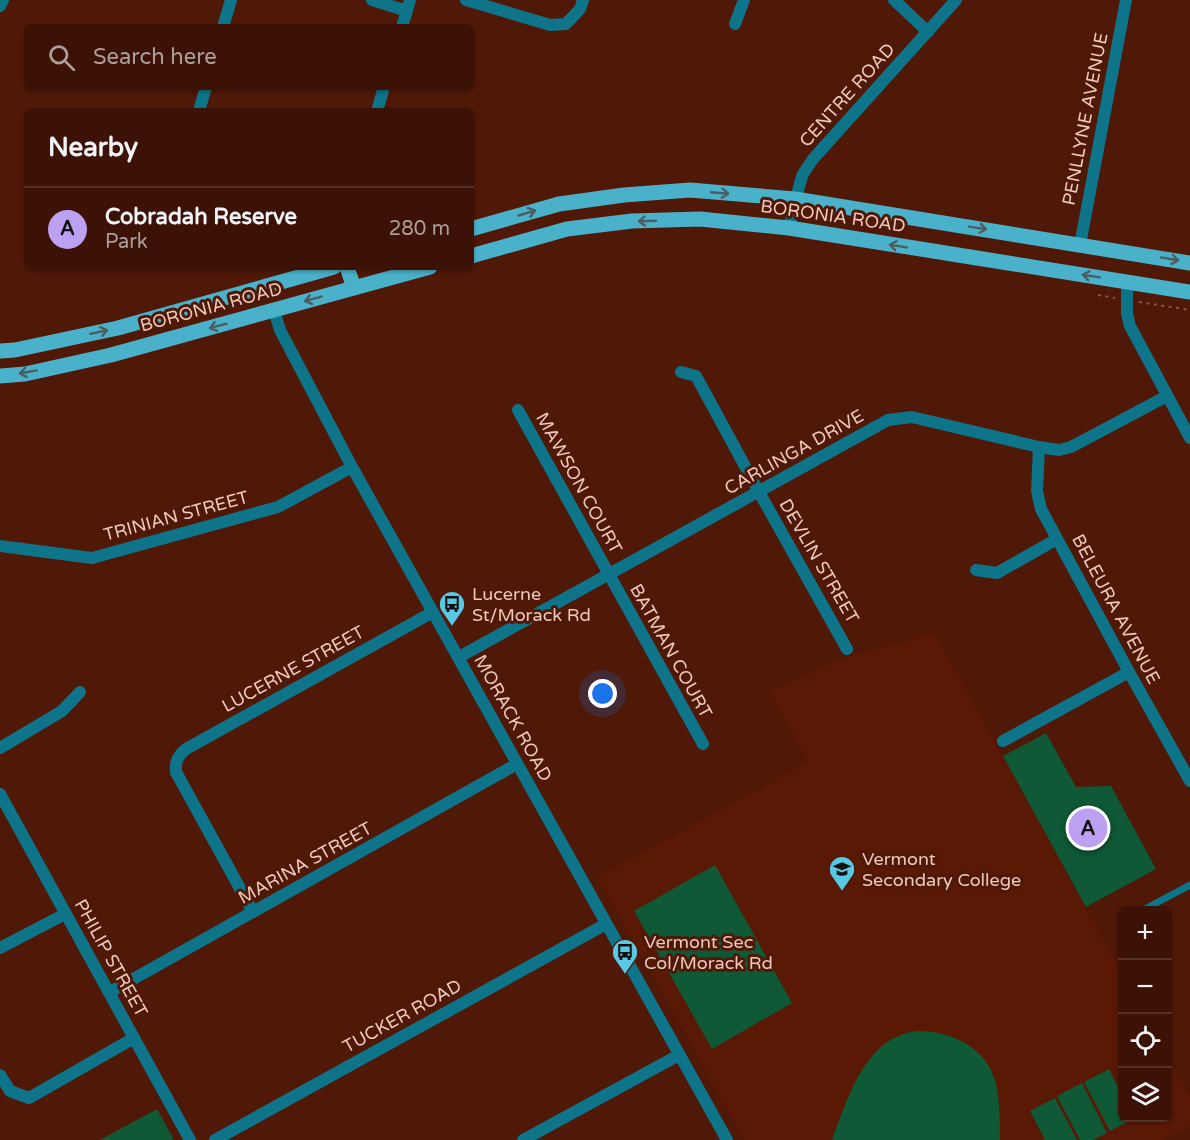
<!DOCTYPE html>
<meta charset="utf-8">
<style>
body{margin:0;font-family:"Varela Round",sans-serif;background:#462013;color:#f1f3f6}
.controls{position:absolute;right:18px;bottom:18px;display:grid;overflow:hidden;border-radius:9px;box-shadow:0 2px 4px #0004}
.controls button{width:54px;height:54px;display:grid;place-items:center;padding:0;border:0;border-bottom:2px solid #543227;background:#3b1205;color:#f1f3f6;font:30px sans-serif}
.you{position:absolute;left:603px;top:694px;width:21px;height:21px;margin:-15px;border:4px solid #fff;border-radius:50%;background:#1a73e8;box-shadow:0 0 0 9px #1a73e833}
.badge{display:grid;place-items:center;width:39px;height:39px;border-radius:50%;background:#bca0f2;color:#111;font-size:20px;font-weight:700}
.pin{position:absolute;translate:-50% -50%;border:3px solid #fff;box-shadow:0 2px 6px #0006}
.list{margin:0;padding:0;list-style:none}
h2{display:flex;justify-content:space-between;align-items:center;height:78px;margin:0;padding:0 24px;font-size:26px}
h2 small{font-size:20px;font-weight:400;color:#ac9e9a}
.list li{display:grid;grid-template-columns:39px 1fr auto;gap:18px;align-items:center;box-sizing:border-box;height:84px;padding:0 24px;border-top:2px solid #543227}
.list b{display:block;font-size:22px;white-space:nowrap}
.list p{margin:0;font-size:20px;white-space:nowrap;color:#ac9e9a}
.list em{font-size:20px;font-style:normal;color:#ac9e9a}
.icon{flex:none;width:33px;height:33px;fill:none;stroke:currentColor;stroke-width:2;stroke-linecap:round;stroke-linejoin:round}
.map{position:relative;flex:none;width:1190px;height:1140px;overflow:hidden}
.search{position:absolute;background:#3b1205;box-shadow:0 2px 4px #0004;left:24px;top:24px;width:450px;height:66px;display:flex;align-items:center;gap:15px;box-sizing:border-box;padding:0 21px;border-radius:9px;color:#ac9e9a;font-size:22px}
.panel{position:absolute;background:#3b1205;box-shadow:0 2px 4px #0004;left:24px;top:108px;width:450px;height:162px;border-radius:9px}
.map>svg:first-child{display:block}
.built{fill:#591905}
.green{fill:#0f5936}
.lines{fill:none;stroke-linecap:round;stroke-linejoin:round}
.path{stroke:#875748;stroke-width:2;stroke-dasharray:3 4.5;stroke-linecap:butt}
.service{stroke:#0d7489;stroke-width:7}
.minor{stroke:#0d7489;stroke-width:12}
.primary{stroke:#4ab1cb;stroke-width:15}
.oneway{stroke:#4d5d5f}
.labels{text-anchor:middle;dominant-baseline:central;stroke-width:6;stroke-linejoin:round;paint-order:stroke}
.street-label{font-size:18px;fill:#edc9be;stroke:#4f1807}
.poi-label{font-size:18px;fill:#edc9be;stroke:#4f1807;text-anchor:start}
</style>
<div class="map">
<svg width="1190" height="1140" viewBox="0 0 1190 1140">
<rect width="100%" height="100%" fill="#4f1807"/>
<path class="built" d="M935,633L1122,974V1118H1168V1056L1190,1097V1126L1164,1140H744L597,877L808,762L770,692L836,660Z"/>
<path class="green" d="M1046,733L1076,787L1111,786L1156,869L1086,907L1003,756Z
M715,865L792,1003L712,1049L634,911Z
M918,1031C952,1031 988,1048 996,1084C1000,1103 1000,1121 1000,1140H832C848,1098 865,1036 918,1031Z
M1109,1069L1122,1095V1118H1135L1110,1131L1084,1082Z
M1082,1083L1107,1133L1093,1140H1080L1057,1096Z
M1055,1098L1077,1140H1045L1030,1111Z
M157,1109L174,1140H100Z"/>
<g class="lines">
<path class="path" d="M1098,295L1115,298
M1139,302L1190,310"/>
<path class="service" d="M1143,910L1190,885"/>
<path class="minor" d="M372,0L407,11
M466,0L550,25L566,24L580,9L583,0
M894,0L928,32
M0,6L3,0
M735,24L744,0
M223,27L231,0
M402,27L410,0
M199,111L206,87
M377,111L384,87
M789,228L800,183L803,174L813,159L956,0
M1080,245L1126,0
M1127,281V314L1130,326L1190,438
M274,310L280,330L352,467L727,1140
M681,372L696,376L759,492L847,649
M518,410L703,744
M1039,447L1037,491L1041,509L1129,672L1190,781
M0,546L92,558L278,507L352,467
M976,570L997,573L1057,539
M459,657L888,420L912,417L1039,447L1059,450L1071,447L1167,396
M1003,741L1129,672
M0,748L62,711L80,692
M0,794L190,1140
M253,912L176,772C175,761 178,756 186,749L433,612
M0,948L65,914
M110,992L517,764
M0,1075L10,1091L29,1098L134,1038
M215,1140L606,924
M523,1140L679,1055"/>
<path class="primary" d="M471,229L559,204L624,195L690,190L795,199L1190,263
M471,256L567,229L632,221L700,219L789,228L1190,292
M347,267L354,288
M0,351L15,350L118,328L334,267
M0,376L25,374L111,355L430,267"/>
</g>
<defs><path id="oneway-shaft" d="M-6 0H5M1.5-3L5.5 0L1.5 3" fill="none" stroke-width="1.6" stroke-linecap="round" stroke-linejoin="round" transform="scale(1.5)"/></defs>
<g class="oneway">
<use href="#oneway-shaft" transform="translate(720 193) rotate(5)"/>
<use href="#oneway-shaft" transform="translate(527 213) rotate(-16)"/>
<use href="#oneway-shaft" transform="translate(647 221) rotate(178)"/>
<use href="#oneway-shaft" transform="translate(978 228) rotate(9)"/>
<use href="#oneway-shaft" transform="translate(898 246) rotate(-171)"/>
<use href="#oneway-shaft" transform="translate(1170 259) rotate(10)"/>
<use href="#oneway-shaft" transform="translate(1091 276) rotate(-171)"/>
<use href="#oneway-shaft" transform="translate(313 299) rotate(165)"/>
<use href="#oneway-shaft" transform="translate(218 326) rotate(165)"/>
<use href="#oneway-shaft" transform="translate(99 332) rotate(-12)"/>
<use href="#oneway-shaft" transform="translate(28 372) rotate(170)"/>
</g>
<defs>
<g id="bus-pin" transform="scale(1.35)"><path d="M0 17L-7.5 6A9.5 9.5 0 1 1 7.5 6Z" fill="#59c8e4" stroke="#4f1807"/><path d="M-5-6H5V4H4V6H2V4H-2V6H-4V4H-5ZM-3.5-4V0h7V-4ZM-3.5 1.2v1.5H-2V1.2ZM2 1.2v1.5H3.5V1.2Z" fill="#111"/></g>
<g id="school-pin" transform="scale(1.35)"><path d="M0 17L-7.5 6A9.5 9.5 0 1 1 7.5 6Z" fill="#59c8e4" stroke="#4f1807"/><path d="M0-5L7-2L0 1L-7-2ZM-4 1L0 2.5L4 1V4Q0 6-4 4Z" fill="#111"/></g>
</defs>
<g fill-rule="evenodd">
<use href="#bus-pin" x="452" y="604"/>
<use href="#school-pin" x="842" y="869"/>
<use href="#bus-pin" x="625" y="952"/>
</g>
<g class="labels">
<g class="street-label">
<text transform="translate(847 95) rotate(-48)">CENTRE ROAD</text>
<text transform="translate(1085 119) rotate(-79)">PENLLYNE AVENUE</text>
<text transform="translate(833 216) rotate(8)">BORONIA ROAD</text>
<text transform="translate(211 307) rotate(-15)">BORONIA ROAD</text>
<text transform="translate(794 452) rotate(-29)">CARLINGA DRIVE</text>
<text transform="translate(579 483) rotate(61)">MAWSON COURT</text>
<text transform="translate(176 516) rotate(-15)">TRINIAN STREET</text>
<text transform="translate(819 561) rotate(60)">DEVLIN STREET</text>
<text transform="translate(1116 609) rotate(62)">BELEURA AVENUE</text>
<text transform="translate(671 651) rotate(61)">BATMAN COURT</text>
<text transform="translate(293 669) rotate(-29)">LUCERNE STREET</text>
<text transform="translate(513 718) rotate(61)">MORACK ROAD</text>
<text transform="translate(305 863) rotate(-29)">MARINA STREET</text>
<text transform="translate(111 958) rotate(61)">PHILIP STREET</text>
<text transform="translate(402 1016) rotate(-29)">TUCKER ROAD</text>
</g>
<g class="poi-label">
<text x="472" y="594">Lucerne<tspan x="472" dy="21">St/Morack Rd</tspan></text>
<text x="862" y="859">Vermont<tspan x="862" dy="21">Secondary College</tspan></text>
<text x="644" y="942">Vermont Sec<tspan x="644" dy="21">Col/Morack Rd</tspan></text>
</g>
</g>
</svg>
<div class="controls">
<button>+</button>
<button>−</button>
<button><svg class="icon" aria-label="locate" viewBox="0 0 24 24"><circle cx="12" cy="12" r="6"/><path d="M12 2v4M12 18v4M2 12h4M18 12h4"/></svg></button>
<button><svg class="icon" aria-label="layers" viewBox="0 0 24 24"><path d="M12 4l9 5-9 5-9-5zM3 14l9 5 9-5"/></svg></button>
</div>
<div class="you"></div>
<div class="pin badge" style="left:1088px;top:828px">A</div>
<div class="search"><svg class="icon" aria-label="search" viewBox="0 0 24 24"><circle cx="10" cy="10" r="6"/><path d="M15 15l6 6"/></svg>Search here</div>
<section class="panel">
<h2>Nearby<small></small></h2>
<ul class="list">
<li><span class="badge">A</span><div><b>Cobradah Reserve</b><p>Park</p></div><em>280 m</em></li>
</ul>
</section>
</div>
